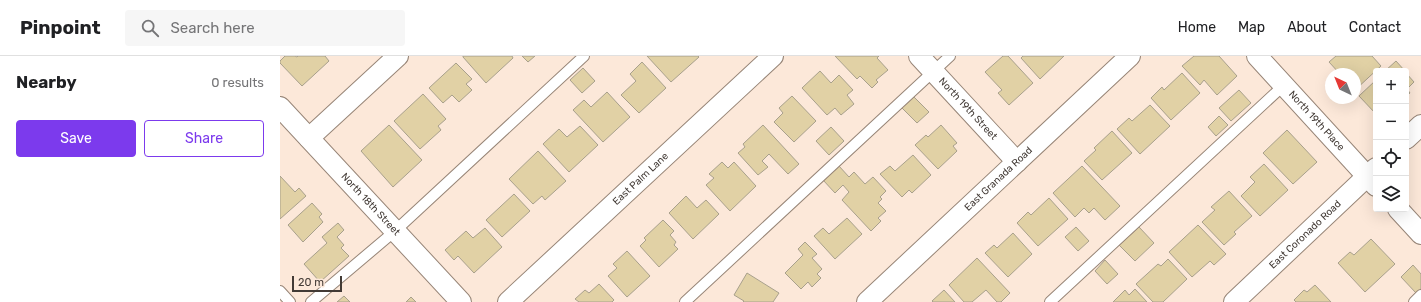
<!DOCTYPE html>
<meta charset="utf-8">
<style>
body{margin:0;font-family:Rubik,sans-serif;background:#f6f6f6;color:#202124}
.controls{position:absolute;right:12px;top:12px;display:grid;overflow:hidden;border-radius:4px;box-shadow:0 4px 16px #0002}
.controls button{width:36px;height:36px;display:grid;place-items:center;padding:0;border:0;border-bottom:1px solid #e0e0e0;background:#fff;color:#202124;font:20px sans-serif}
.compass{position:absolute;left:1045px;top:12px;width:36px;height:36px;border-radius:50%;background:#fff;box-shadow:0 4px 16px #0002;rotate:317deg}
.scale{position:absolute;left:12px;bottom:10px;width:50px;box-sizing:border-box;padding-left:4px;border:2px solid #423a35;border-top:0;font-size:11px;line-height:14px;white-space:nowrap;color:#423a35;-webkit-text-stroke:3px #fce8d9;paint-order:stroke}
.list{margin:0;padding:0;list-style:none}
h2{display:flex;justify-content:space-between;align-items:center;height:52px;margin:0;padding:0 16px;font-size:17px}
h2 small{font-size:13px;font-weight:400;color:#757577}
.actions{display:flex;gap:8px;padding:12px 16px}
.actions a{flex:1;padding:9px 0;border:1px solid #7c3aed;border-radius:4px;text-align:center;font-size:14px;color:#7c3aed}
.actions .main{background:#7c3aed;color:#fff}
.icon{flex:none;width:22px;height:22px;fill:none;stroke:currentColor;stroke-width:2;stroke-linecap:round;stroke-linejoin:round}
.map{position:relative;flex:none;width:1141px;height:246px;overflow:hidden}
header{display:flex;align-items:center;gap:24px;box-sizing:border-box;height:56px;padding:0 20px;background:#fff;border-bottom:1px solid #e0e0e0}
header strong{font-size:19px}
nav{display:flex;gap:22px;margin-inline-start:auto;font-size:14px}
.search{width:280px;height:36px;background:#f6f6f6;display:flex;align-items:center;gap:10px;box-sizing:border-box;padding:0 14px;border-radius:4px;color:#757577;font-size:15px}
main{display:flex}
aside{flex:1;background:#fff}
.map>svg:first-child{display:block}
.building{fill:#e1d1a5;stroke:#a8a08c}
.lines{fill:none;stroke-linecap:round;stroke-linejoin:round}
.lane-casing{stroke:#978577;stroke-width:12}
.street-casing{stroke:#978577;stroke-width:22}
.lane{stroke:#fff;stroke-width:10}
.street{stroke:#fff;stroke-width:20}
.labels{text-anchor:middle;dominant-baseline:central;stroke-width:3;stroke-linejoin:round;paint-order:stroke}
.street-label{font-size:10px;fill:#423a35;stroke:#fce8d9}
</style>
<header>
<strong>Pinpoint</strong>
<div class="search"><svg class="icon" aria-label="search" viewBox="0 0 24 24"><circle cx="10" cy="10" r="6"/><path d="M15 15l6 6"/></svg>Search here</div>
<nav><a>Home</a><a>Map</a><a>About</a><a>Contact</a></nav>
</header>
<main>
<aside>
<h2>Nearby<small>0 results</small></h2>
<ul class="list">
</ul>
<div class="actions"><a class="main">Save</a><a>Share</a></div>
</aside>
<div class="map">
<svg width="1141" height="246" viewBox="0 0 1141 246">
<rect width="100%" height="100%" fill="#fce8d9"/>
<path class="building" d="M5,0H15L17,1L18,0H45L49,5L22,30L0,7V5Z
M183,0H232L233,2L206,27L183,1Z
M242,0H255L248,6Z
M367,0H418L419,1L391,26Z
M555,0H599L597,2L608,14L596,24L598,26L592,32L580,20L577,23Z
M723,0H728L753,27L729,49L718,37L722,34L705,16Z
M743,0H784L760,23L741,2Z
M914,0H939L957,20L937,39L924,24L920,29L902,10Z
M1056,0H1092L1101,10L1075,34V18H1060L1049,6Z
M1116,5L1125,15H1105Z
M362,6L386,32L359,57L341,39L356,25L350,18Z
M176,7L192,23L186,28L192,34L179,46L172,39L163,47L149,32Z
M303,12L315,25L302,37L290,24Z
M540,15L551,27L559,19L573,34L567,39L574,48L561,59L555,52L547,59L522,32Z
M902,17L920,37L891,64L871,42L882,31L884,34Z
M1126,17L1134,26L1127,33L1130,37L1126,40Z
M1096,24V58L1079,40Z
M959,34L971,47L951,65L939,52Z
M327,36L350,61L323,86L293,54L304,44L311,51Z
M143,38L166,63L158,70L161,74L140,93L114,65Z
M512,40L536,65L514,86L494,66L503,57L499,52Z
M633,40L649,56L637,67L621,51Z
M870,49L890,70L860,98L837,73L849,62L852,65Z
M939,60L948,69L936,80L928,71Z
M109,69L142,104L113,131L81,95Z
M483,69L519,108L508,118L489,98L482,105L488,111L478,119L458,97L465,91L463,88Z
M661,69L677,87L673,90L677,95L658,113L635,89L646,79L648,81Z
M300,70L318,89L289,116L263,88L279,73L287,81Z
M551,71L564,85L549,99L536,85Z
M1007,74L1037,106L1013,128L983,97Z
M832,75L852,97L822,124L804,105L816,94L814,92Z
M258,95L286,125L265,144L262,140L253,148L229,123Z
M633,99L651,119L632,137L629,134L622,141L600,118L610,110L615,115Z
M442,106L448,112L454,106L476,130L450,155L426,129L434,122L429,118Z
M984,108L1008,134L980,160L961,140L975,126L970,121Z
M559,110L569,121L574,116L585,128L593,121L606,135L600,141L602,143L598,147L606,155L598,162L601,165L591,175L562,144L569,136L563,129L555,137L543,124Z
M802,110L840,150L825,164L814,152L809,157L804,152L795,161L773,137Z
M0,120L15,136L19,132L26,140L0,163Z
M949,135L972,160L954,176L956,178L944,189L922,166L935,154L931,151Z
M234,138L250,155L222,181L206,164Z
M406,140L417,152L426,144L439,158L413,183L389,157Z
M769,142L788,163L758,190L737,167L748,156L751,159Z
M32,147L42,158L39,161L43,166L23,186L8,169Z
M567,162L582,178L555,203L534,180L543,172L549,178Z
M383,164L394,175L390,179L396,186L394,189L398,193L379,211L360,190L366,184L364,182Z
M58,167L64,174L57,181L64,189L61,192L69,200L40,226L24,208L47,187L42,181Z
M918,169L946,198L934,209L930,205L912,221L889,196Z
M796,171L809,185L798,195L785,181Z
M859,171L874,187L855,205L839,189Z
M205,172L222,191L194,217L178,200L174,204L165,194L186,175L193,182Z
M733,177L752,198L728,221L705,197L714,189L717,192Z
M1091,183L1115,208L1085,236L1058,207L1070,196L1074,199Z
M525,186L537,198L532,202L542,213L537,218L541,222L532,231L528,226L521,233L505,217L523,199L518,193Z
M347,195L370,220L347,241L328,220L337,212L333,208Z
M697,202L730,237L721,246H717L706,234L692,246H684L669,229Z
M888,203L907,223L883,246H873L856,228L878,208L881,210Z
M825,204L838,218L827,228L815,215Z
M1133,209L1141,218V233L1136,237L1121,221Z
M467,217L499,237L493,246H463L464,245L454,239Z
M319,228L334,244L332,246H299L295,243L305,234L309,237Z
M1035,229L1051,246H1016L1014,244L1024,234L1027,236Z
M855,233L867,246H833L845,234L849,239Z
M664,234L675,246H653L652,245Z
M64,240L70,246H57Z
M131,241L136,246H126Z"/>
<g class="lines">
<g class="lane-casing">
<path id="lane" d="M0,235L10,246
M31,246L115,175L304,0
M405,246L670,0
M770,246L1004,29
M1134,246L1141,239"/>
</g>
<g class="street-casing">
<g id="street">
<path id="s1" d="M639,0L737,106"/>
<path id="s2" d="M977,0L1096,130"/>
<path id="s3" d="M0,51L181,246"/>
<path d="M29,82L118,0"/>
<path d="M1126,83L1141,69"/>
<path d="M1118,153L1141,178"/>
<path id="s4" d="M228,246L493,0"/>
<path id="s5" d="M587,246L850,0"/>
<path id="s6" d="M954,246L1096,112"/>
</g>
</g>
<use href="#lane" class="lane"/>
<use href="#street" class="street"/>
</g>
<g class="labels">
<g class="street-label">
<text stroke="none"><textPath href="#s1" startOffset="72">North 19th Street</textPath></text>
<text stroke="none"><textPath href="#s2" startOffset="88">North 19th Place</textPath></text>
<text stroke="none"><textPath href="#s4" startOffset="181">East Palm Lane</textPath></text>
<text stroke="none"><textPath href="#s5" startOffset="180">East Granada Road</textPath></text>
<text stroke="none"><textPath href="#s3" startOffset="133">North 18th Street</textPath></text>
<text stroke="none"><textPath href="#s6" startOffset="98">East Coronado Road</textPath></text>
</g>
</g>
</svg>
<div class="controls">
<button>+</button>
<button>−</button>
<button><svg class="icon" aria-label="locate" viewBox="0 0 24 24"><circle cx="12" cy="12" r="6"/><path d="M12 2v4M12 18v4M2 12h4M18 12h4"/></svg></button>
<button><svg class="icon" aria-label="layers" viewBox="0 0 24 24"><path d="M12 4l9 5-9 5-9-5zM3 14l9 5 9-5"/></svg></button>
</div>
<svg class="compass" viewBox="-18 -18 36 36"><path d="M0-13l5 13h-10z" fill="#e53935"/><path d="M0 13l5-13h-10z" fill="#757577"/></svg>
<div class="scale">20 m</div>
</div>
</main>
